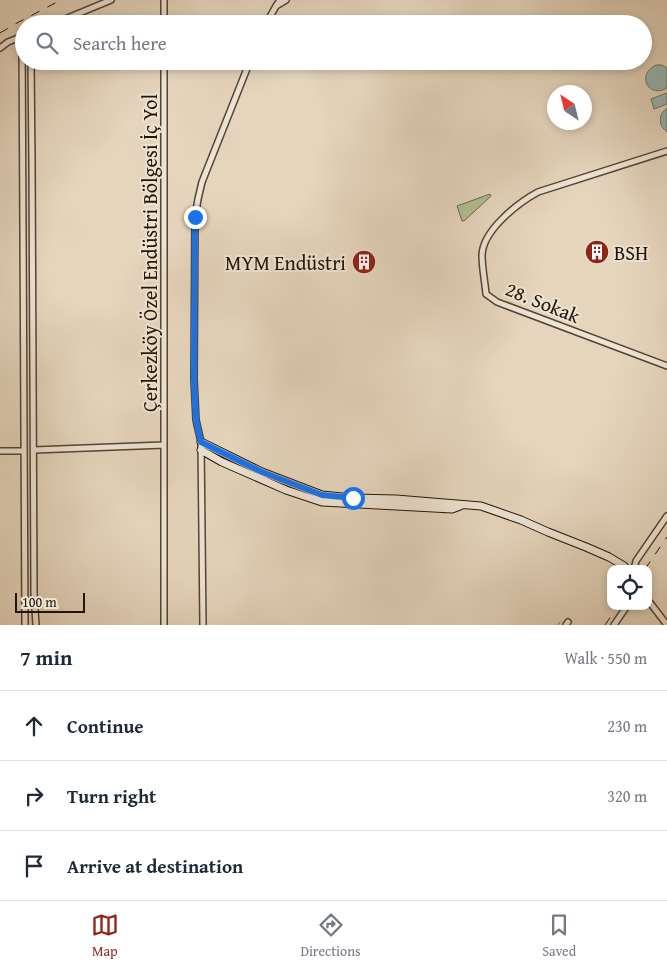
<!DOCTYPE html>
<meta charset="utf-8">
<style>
body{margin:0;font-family:"Gentium Book Plus",serif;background:#f2f2f3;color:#1f2937}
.controls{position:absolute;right:15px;bottom:15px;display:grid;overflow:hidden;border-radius:10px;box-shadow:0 2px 8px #0003}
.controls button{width:45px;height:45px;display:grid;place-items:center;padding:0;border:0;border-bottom:1px solid #e0e1e3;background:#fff;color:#1f2937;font:25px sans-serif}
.compass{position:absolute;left:547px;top:85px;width:45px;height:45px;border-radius:50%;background:#fff;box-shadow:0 2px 8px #0003;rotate:325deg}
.scale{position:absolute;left:15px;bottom:12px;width:70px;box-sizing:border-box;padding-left:5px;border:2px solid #231405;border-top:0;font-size:14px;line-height:18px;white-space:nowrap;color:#231405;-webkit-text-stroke:4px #eee4d4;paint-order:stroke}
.stop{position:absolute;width:15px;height:15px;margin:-11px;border:4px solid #1a73e8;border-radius:50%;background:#fff}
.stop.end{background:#1a73e8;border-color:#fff;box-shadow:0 1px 5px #0008}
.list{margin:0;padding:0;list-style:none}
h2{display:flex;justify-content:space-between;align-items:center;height:65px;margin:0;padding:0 20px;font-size:21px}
h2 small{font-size:16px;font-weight:400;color:#747a83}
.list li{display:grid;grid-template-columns:32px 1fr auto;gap:15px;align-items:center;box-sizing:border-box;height:70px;padding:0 20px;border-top:1px solid #e0e1e3}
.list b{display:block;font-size:19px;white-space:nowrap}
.list em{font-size:16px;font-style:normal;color:#747a83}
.icon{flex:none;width:28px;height:28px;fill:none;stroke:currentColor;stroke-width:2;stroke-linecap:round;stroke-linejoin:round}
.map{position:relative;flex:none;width:667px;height:625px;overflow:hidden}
.search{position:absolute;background:#fff;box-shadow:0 2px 8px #0003;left:15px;right:15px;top:15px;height:55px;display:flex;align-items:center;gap:12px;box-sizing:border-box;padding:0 18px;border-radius:28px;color:#747a83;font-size:19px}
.sheet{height:275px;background:#fff}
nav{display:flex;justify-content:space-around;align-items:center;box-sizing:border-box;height:70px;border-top:1px solid #e0e1e3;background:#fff;font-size:14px;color:#747a83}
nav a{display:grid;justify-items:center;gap:2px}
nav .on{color:#8f2418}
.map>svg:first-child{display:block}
.green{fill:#b1be93;stroke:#6a694c}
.water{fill:#96b8b3;stroke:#68766d}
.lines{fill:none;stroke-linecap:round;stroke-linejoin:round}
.stream{stroke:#68766d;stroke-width:1}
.street-casing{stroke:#544433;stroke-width:8}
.secondary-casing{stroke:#231405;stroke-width:9}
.street{stroke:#eee4d4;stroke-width:5}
.secondary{stroke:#eee4d4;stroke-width:7}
.rail{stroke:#231405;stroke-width:1;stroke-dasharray:9 9;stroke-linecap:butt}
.route{stroke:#1a73e8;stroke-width:6}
.labels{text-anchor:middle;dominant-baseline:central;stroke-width:4;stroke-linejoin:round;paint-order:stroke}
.poi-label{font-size:20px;fill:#231405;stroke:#eee4d4;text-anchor:start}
.street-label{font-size:20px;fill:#231405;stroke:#eee4d4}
</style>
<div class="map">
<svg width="667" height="625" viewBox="0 0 667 625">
<rect width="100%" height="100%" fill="#e5d5bd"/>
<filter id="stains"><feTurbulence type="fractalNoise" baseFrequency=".004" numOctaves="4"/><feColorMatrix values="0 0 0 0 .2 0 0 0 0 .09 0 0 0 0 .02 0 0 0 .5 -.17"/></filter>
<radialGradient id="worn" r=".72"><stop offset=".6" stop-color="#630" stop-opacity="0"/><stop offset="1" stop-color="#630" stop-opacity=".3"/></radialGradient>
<path class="green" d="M490,194L491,196L464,221H462L457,206Z"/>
<path class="water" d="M656,65H662L667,68V88C648,99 636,74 656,65Z
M667,93V104L654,109L651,99Z
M667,108V132C658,125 658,115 667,108Z"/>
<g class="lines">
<path class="stream" d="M558,625L560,622"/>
<g class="street-casing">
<path id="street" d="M164,0V24
M280,0L276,6L286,0
M53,24L111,0
M266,24L276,6
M22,36L25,625
M0,48L8,42L23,36
M31,61L32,163L34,592L36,625
M164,61V625
M667,151L538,192C518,203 483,230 482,255C482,268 485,282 486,294L497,302L667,366
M34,450L164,445
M0,451H24
M634,569L636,561L667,516
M648,600L667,625
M203,625L201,442L196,420L194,379L195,217L198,199L202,182L250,61
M566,625L568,622
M614,625L627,606"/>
</g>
<g class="secondary-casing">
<path id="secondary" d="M201,442L262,472L322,495L353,498L396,499L481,506L521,520L548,532L586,547L609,557L624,566L626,569
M201,450L222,462L286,490L322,502L452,509L460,506"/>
</g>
<use href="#street" class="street"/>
<use href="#secondary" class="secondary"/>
<path class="rail" d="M0,33L17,23L61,0
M645,569L667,537
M605,625L618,606"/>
</g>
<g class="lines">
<path class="route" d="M195,217L194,379L196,420L201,442L262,472L322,495L353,498"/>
</g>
<defs>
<g id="building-disc" transform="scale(1.25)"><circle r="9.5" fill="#8f2418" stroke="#eee4d4"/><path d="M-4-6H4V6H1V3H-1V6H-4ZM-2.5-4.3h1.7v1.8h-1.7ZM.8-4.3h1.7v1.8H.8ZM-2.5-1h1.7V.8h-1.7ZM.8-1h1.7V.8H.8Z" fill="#fff"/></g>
</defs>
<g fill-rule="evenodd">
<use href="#building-disc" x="597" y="252"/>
<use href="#building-disc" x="364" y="262"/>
</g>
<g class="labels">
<g class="poi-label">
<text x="614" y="252">BSH</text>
<text x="346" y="262" text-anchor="end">MYM Endüstri</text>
</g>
<g class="street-label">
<text transform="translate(149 253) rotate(-90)">Çerkezköy Özel Endüstri Bölgesi İç Yol</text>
<text transform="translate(543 302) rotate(22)">28. Sokak</text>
</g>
</g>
<rect width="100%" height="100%" filter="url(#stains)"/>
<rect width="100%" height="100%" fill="url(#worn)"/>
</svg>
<div class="controls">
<button><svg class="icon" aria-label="locate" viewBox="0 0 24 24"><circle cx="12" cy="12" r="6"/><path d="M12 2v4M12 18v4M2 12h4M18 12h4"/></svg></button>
</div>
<svg class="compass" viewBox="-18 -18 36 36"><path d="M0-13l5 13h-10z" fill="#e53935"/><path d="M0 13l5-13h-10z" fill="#747a83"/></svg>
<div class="scale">100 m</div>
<div class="stop" style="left:353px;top:498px"></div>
<div class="stop end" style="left:195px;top:217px"></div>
<div class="search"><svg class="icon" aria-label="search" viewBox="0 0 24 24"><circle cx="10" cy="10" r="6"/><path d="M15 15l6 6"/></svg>Search here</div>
</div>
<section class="sheet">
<h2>7 min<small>Walk · 550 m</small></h2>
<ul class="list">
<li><svg class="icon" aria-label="ahead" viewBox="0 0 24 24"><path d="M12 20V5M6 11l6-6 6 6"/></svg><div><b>Continue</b></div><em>230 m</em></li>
<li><svg class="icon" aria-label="right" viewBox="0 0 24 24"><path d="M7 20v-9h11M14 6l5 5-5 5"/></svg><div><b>Turn right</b></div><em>320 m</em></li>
<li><svg class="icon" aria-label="arrive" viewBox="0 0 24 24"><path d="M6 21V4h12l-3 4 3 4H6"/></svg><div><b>Arrive at destination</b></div></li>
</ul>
</section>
<nav>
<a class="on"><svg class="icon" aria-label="map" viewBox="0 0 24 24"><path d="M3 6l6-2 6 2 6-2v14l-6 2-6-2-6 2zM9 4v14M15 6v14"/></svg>Map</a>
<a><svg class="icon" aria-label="directions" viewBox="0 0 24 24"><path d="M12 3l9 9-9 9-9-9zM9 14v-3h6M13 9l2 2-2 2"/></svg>Directions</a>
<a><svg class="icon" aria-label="saved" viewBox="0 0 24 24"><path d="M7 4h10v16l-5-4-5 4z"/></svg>Saved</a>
</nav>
